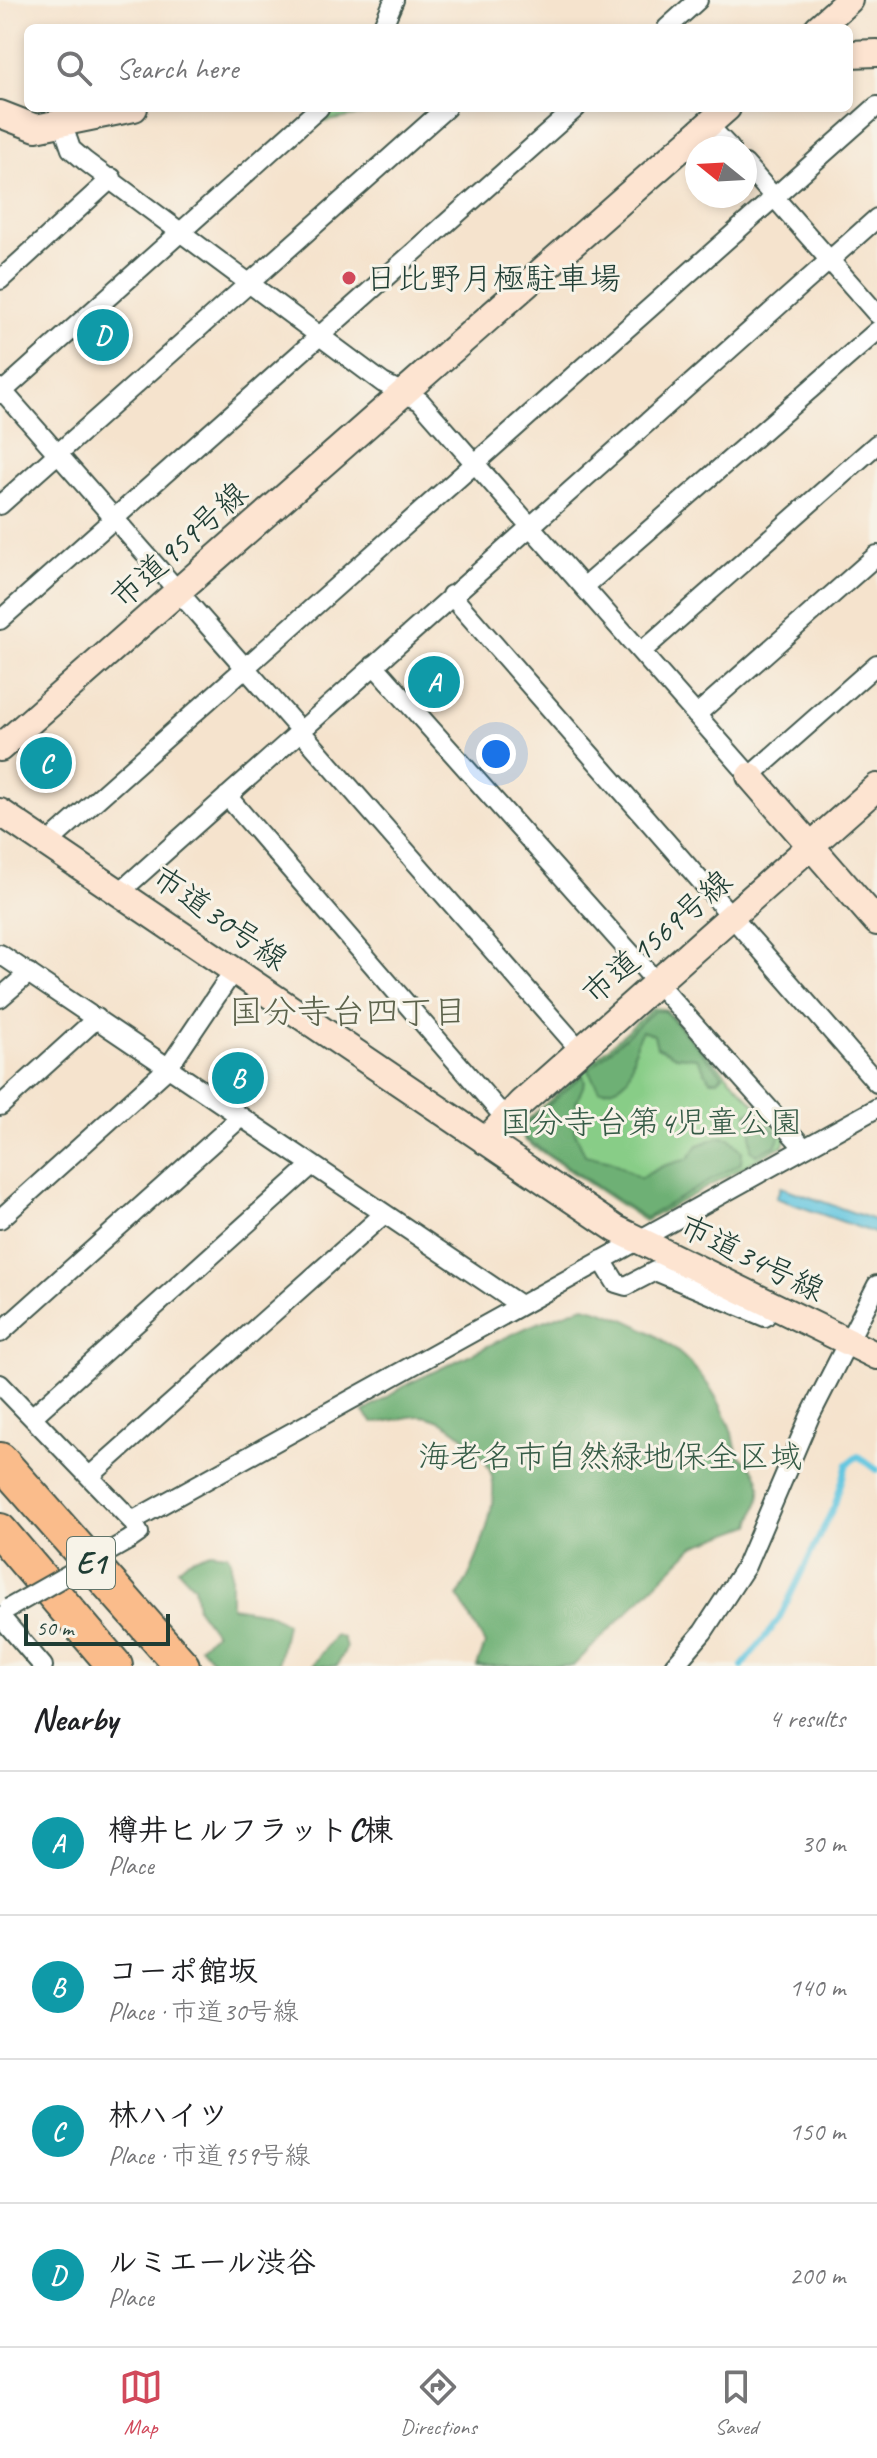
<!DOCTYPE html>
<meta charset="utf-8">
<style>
body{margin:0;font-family:Caveat,"Klee One",sans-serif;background:#f2f2f2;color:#202124}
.compass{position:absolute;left:685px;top:136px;width:72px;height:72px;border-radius:50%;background:#fff;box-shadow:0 4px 12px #0003;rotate:288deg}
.scale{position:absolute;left:24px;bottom:20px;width:146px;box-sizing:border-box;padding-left:8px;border:4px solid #1f3d34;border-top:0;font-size:22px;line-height:28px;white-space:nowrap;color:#1f3d34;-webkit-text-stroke:6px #f7f3e8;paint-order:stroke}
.you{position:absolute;left:496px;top:754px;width:28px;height:28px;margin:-20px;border:6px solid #fff;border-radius:50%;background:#1a73e8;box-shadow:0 0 0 12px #1a73e833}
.badge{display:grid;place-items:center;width:52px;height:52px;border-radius:50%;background:#d1495b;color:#fff;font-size:26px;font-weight:700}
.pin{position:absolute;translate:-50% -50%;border:4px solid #fff;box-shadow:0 2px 8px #0006}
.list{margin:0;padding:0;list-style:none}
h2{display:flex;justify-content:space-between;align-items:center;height:104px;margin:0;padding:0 32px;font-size:34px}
h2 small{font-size:26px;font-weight:400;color:#757577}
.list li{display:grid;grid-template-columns:52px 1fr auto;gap:24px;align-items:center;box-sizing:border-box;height:144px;padding:0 32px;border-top:2px solid #e0e0e0}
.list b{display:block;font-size:30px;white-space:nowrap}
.list p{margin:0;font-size:26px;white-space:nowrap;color:#757577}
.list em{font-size:26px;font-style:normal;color:#757577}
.icon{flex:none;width:44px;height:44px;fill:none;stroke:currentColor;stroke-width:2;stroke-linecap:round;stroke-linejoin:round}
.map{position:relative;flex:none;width:877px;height:1666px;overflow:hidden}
.search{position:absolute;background:#fff;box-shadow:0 4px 12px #0003;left:24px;right:24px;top:24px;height:88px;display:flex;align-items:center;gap:20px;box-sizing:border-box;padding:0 28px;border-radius:12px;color:#757577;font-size:30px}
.sheet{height:680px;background:#fff}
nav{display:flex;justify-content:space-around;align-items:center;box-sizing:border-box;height:112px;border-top:2px solid #e0e0e0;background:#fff;font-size:22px;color:#757577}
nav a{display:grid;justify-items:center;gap:4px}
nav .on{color:#d1495b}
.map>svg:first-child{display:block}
.green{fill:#88cd87;stroke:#54855e;stroke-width:2}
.forest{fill:#6eb074;stroke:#467654;stroke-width:2}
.water{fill:#62c6e0;stroke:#40828a;stroke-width:2}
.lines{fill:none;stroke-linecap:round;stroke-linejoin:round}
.stream{stroke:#62c6e0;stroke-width:6}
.street-casing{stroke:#3f564b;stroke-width:22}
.secondary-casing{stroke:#3f564b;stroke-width:30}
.highway-casing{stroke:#3f564b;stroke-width:38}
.street{stroke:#fff;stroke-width:18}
.secondary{stroke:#fde4d1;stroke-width:26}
.highway{stroke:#fabc8b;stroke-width:34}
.street-bridge-casing{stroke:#3f564b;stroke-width:22;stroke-linecap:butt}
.street-bridge{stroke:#fff;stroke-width:18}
.poi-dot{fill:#d1495b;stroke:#f7f3e8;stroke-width:3}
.labels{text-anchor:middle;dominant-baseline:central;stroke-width:6;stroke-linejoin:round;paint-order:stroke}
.shield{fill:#f7f3e8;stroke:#60746a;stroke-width:2}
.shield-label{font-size:30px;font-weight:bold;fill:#1f3d34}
.poi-label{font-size:32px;fill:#1f3d34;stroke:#f7f3e8;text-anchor:start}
.street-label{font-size:32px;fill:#1f3d34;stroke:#f7f3e8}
.park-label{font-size:32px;fill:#345a45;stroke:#f7f3e8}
.neighbourhood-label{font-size:34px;fill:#5d634c;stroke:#f7f3e8}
</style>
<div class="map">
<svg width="877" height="1666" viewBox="0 0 877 1666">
<rect width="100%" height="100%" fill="#f7f3e8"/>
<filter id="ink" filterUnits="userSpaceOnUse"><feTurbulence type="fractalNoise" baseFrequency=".0125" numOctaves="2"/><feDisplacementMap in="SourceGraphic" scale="16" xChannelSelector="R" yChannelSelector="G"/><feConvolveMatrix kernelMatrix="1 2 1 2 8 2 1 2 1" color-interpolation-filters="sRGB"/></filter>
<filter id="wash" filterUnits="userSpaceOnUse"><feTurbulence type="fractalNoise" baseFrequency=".006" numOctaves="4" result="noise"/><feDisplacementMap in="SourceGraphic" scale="32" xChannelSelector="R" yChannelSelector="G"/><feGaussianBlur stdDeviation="1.8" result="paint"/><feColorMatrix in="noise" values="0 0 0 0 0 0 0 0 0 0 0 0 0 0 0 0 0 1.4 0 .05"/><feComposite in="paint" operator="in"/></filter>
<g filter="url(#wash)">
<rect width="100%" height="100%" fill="#f5e3cd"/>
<path class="green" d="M334,108H395L318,123Z
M653,1008L665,1009L786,1137L783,1145L645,1221L524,1140L523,1124Z"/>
<path class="forest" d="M654,1011H665L723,1075L718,1080H710L697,1058L676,1056L657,1047L654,1035L642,1031C625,1056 644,1088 599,1090L588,1070Z
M583,1075L585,1082L576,1103L581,1112L574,1130L585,1155L611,1161L640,1178L663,1166L688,1159L698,1145L719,1137L729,1138L742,1151L741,1163L645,1218L526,1139L525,1125Z
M753,1110L780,1136L775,1146L756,1155L751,1150V1128L747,1124V1113Z
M584,1306C662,1325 721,1374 738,1455C769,1479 762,1491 751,1525L694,1546L573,1666H477L485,1644L458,1596C474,1570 495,1516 493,1485C492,1457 454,1423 428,1417C413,1413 390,1423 373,1423L364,1412L408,1384L530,1326Z
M210,1552L227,1554L231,1560V1607L268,1613L286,1623L278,1666H217L200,1646L215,1633L197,1608L194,1586L178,1569L189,1560Z
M335,1635L343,1638L346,1648L337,1666H312Z"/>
<path class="water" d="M781,1187L877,1221V1234L776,1198Z"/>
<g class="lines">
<path class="stream" d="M742,1666L779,1619L835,1504L847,1464L858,1456L877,1470"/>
</g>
</g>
<g filter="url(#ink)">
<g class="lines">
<g class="street-casing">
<path id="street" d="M382,28L394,0
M667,28L698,0
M62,123L71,149L85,161L383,383L420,401L750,776L877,664
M708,125L730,148
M745,164L877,314
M0,280L112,178
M0,388L580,1050
M0,394L319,108
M0,505L446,108
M584,587L877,331
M451,595L877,1083
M0,620L576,108
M641,652L877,444
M374,665L804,1148
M696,715L877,555
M227,796L505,1118
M48,843L877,106
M121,891L877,218
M0,954L520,1305
M0,998L29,973
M0,1106L97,1018
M0,1219L168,1068L234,970
M602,1260L616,1283L626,1286L655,1271L765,1317L772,1307
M0,1333L241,1117
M0,1384L132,1521L139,1533L129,1540
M32,1417L312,1165
M90,1476L384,1214
M132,1521L877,1108
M0,1616L43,1666
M674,1666L703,1632L746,1566L810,1416L877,1285"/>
</g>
<g class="secondary-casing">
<path id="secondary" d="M818,28L849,0
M849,54L877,53
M0,114L36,128L134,108
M0,748L727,108
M750,776L877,922
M0,812L616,1229L877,1356
M485,1141L521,1103L877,787"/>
</g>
<g class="highway-casing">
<path id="highway" d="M0,1460L182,1666
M0,1531L115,1666"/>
</g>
<use href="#street" class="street"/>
<use href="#secondary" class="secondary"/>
<use href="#highway" class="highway"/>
<g class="street-bridge-casing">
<path id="street-bridge" d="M9,1608L129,1540"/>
</g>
<use href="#street-bridge" class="street-bridge"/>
</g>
</g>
<circle class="poi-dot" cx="349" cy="278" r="8"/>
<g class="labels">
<rect class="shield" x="67" y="1537" width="48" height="52" rx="6"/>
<g class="shield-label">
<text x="91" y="1563">E1</text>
</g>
<g class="poi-label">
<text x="365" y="278">日比野月極駐車場</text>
</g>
<g class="street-label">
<text transform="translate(179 545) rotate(-42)">市道959号線</text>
<text transform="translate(220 918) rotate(35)">市道30号線</text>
<text transform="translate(657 937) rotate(-41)">市道1569号線</text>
<text transform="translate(752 1258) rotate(26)">市道34号線</text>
</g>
<g class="park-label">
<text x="651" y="1122">国分寺台第4児童公園</text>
<text x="610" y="1456">海老名市自然緑地保全区域</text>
</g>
<g class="neighbourhood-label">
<text x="348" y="1011">国分寺台四丁目</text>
</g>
</g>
</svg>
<svg class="compass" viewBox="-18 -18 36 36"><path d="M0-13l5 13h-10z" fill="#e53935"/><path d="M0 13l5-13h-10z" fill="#757577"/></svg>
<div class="scale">50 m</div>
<div class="you"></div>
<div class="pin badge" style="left:434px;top:682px;background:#0f9aa8">A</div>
<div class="pin badge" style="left:238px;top:1078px;background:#0f9aa8">B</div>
<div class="pin badge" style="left:46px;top:763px;background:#0f9aa8">C</div>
<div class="pin badge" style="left:103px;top:335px;background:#0f9aa8">D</div>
<div class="search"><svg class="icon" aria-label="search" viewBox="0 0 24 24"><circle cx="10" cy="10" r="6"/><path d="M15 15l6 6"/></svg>Search here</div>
</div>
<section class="sheet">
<h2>Nearby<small>4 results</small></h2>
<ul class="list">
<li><span class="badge" style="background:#0f9aa8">A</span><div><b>樽井ヒルフラットC棟</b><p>Place</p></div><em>30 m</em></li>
<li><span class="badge" style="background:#0f9aa8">B</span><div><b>コーポ館坂</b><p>Place · 市道30号線</p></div><em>140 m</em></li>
<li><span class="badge" style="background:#0f9aa8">C</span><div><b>林ハイツ</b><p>Place · 市道959号線</p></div><em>150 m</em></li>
<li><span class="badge" style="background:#0f9aa8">D</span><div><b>ルミエール渋谷</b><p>Place</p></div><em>200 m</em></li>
</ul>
</section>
<nav>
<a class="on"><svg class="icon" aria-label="map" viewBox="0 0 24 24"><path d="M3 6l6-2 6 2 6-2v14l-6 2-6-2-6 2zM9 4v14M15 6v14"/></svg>Map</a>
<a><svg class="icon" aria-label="directions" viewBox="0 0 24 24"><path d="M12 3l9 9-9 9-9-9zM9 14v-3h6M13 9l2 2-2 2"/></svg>Directions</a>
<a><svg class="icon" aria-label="saved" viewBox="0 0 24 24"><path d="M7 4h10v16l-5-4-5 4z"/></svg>Saved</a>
</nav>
